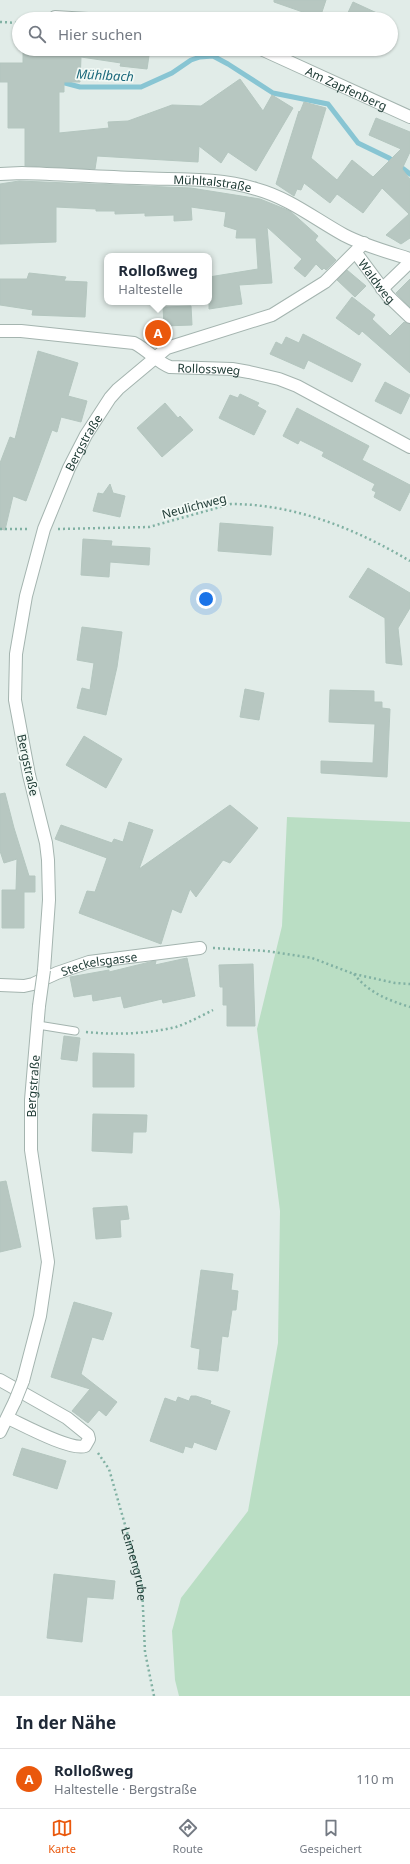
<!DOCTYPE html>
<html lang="de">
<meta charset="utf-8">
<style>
body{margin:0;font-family:"Noto Sans",sans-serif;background:#f6f6f7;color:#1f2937}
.you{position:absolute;left:206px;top:599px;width:14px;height:14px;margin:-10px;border:3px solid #fff;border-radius:50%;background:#1a73e8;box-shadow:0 0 0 6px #1a73e833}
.badge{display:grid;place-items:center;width:26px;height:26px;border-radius:50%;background:#ea580c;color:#fff;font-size:13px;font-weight:700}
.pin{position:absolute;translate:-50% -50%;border:2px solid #fff;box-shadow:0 1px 4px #0006}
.popup{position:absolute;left:104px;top:253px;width:108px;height:52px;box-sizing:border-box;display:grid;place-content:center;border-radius:8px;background:#fff;filter:drop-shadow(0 1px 3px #0005);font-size:13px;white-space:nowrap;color:#747a83}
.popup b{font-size:15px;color:#1f2937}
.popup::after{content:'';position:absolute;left:50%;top:100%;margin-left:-8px;border:8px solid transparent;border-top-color:#fff}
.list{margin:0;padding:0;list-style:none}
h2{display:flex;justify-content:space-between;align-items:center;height:52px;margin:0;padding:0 16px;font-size:17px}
h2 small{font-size:13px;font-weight:400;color:#747a83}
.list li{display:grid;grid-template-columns:26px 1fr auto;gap:12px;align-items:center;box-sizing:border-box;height:60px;padding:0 16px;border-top:1px solid #e0e1e3}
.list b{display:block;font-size:15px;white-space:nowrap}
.list p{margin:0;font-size:13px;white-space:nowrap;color:#747a83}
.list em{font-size:13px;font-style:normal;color:#747a83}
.icon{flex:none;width:22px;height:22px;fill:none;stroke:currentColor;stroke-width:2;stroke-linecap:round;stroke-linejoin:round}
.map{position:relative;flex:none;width:410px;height:1696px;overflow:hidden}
.search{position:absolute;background:#fff;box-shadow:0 1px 3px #0004;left:12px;right:12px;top:12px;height:44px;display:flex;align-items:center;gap:10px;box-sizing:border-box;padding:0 14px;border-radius:22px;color:#747a83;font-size:15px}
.sheet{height:112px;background:#fff}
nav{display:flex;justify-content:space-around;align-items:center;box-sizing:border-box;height:56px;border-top:1px solid #e0e1e3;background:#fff;font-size:11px;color:#747a83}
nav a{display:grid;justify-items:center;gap:2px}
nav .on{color:#ea580c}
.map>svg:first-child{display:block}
.green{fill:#badec4}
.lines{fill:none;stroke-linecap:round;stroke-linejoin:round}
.stream{stroke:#88c5d3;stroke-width:5}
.building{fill:#b7c7c1;stroke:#b4c6bf}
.service-casing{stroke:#a4b4af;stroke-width:9}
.minor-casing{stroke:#a4b4af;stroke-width:14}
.path{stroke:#81b1a3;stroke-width:2.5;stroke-dasharray:2 3;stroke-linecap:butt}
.service{stroke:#fff;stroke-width:7}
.minor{stroke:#fff;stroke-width:12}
.minor-bridge-casing{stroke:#a4b4af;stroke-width:14;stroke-linecap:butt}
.minor-bridge{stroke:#fff;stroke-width:12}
.labels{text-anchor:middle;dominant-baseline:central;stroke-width:3.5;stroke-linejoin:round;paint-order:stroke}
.street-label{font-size:12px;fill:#213d37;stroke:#f2f9f5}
.water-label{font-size:13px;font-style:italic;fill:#1a687b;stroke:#f2f9f5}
</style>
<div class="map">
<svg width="410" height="1696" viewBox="0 0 410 1696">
<rect width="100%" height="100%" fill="#e1ece8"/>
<path class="green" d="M287,817L410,822V1696H179L175,1680L172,1631L181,1598L248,1511L278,1343L280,1211L257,1029L282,926Z"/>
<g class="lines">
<path class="stream" d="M65,83L80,87H141L172,73L191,60L200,57L213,56L228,64L273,93L328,104L358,143L389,158L410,174"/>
</g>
<path class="building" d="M274,0H326L320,18L274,2Z
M353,2L390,19H345Z
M80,49H150L147,69L120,66L121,63L81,57L80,82H64V92H59V133L109,128L108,122L128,121L172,105L201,106L240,79L263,111L272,95L293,108L256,171L228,152L221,163L199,146L198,162L97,156L95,169L25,166V128H8V82H0V63H23V51L80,53Z
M304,102L326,108L311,158L337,180L352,160L373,177L401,149L369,135L376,118L410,132V152L402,169L410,179V238L401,244L386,235L409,214L382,188L363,213L337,194L330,203L304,183L301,190L297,189L294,196L276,184L299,111L300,112Z
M19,181L191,188L260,199L290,211L318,236L315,240L336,260L326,270L324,268L322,270L316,264L305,277L294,268L302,259L267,227L272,283L239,285L242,304L209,309V277L258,269L256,238H236L237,230L224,226L226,212L191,207L192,220L174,221V215L145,216V213L115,214V211H96V209L56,207V242L0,244V184Z
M347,270L366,286L355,297L337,280Z
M29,273L66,277L64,281L87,282L85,317L32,315L33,310L0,305V279H27Z
M410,279V307L396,293Z
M352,297L375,315L372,319L390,336L404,322L410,324V373L362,331L359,335L336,318Z
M191,306L192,325L164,326L163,307Z
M303,334L361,364L352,382L308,360L304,369L270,354L276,342L282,345L286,337L299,343Z
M38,351L78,363L68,396L87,401L81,422L61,417L57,432L52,430L26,501L13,496L5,530L0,529V463L10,437L15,439Z
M385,382L410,395L401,414L375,401Z
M240,394L259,403L257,406L266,411L254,435L219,418L230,395L238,398Z
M165,403L178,418L180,416L193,430L162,457L137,428Z
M297,408L369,446L362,460L410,485V491L400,511L374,497L376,492L372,490L375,484L322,456L324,452L300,440L298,444L283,436Z
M110,484L113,493L125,496L120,517L93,511L98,493L103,494Z
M220,523L273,527L271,555L218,551Z
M83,539L112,541L111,546L150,548L149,565L110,562L109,577L81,575Z
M368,568L410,593V608L398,628L402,665L386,663L385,618L349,597Z
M82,627L122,632L117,667L106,715L77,708L82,688L90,690L94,663L77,660Z
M245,689L264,693L259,720L240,717Z
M330,690L374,691V702H382V708L390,709L387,777L321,773V761L373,763L375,724L329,722Z
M84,736L122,759L106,788L66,765Z
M5,793L14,828L29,876H35V892H24V928H2V890H16L17,859L4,863L0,851V794Z
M230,805L258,828L230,863L223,860L196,897L190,889L181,913L172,909L161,944L79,913L87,891L95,892L107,858L55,839L61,825L112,843L114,839L123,842L129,822L153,830L139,869Z
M187,958L195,996L163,1003L162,999L124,1008L121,996L93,1001L92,994L74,997L70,977L109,970V972L154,961H156L155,965Z
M253,964L255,1026H227V1005H223V987H220L219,965Z
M64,1036L80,1038L77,1061L61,1059Z
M93,1053L134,1054V1087H93Z
M93,1114L147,1115L146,1132H133L132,1153L92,1151Z
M6,1181L21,1247L0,1252V1182Z
M127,1206L129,1219L120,1220L121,1237L96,1239L93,1208Z
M201,1270L233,1274L231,1290L238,1291L236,1310H232L228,1337L222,1336L218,1371L198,1369L200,1349L191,1347Z
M74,1302L112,1313L103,1340L92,1337L81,1374L117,1402L106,1416L99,1410L88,1423L72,1411L90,1389L51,1377Z
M191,1396H196L211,1401L210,1404L230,1411L216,1450L194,1442L192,1448L185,1446L183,1453L150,1441L165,1398L176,1402L178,1397L189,1401Z
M22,1448L66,1461L57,1489L13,1475Z
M54,1574L115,1581L113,1599L87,1597L82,1642L47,1638Z"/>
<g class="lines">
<g class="service-casing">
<path id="service" d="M38,1025L75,1031"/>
</g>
<g class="minor-casing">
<g id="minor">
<path d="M53,19L55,17L88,19"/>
<path id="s2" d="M261,49L410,117"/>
<path id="s3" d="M0,174L22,173C61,174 99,177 138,178C177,180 217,177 256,189C289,198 315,219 344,235C365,246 388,252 410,259"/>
<path id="s4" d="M356,253L388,296L410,317"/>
<path d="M382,289L410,262"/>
<path id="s5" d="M0,331H21L134,343C148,350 158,363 170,367L232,369L249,372L279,379L297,386L410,447"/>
<path id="s6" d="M44,970L49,900L48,860L46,843L29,775L15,700L16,654L26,596L44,529L69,468L86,435L110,398L118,389L167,348L272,315L325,282L364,243"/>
<path id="s7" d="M0,985L24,986L33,984L57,973L89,962L200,948"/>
<path d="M0,1380L67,1418L88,1435L89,1439L85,1446C71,1451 23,1425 8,1418"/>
<path id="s8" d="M23,1381L40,1316L48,1262L31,1150V1100L39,1006"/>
<path d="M0,1432L15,1401"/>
</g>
</g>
<g class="path">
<path d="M0,22L19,23"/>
<path d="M0,529H29"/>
<path d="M58,529L149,527L231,504C295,504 356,529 410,561"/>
<path d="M213,948L267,951L312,958L354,974L395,983L410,984"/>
<path d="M354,974C369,993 388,1000 410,1007"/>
<path d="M86,1032C116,1035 147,1034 176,1027C188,1023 201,1016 213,1010"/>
<path id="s1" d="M98,1453L109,1469L138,1570L142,1587L145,1652L154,1696"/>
</g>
<use href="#service" class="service"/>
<use href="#minor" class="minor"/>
<g class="minor-bridge-casing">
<path id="minor-bridge" d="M39,1006L44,970
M15,1401L23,1381"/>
</g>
<use href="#minor-bridge" class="minor-bridge"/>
</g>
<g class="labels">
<g class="street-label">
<text stroke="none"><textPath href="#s2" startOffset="94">Am Zapfenberg</textPath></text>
<text stroke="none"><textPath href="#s3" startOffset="213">Mühltalstraße</textPath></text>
<text stroke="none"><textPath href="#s4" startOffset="35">Waldweg</textPath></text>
<text stroke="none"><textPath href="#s5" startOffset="217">Rollossweg</textPath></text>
<text stroke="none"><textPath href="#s6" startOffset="543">Bergstraße</textPath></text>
<text transform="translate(194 506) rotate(-15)">Neulichweg</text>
<text transform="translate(28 765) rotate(78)">Bergstraße</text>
<text stroke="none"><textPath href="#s7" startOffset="103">Steckelsgasse</textPath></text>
<text stroke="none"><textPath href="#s8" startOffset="299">Bergstraße</textPath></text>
<text stroke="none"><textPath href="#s1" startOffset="118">Leimengrube</textPath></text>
</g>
<g class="water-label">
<text transform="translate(105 75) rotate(3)">Mühlbach</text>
</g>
</g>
</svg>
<div class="you"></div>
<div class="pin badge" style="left:158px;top:333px">A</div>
<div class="popup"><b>Rolloßweg</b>Haltestelle</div>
<div class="search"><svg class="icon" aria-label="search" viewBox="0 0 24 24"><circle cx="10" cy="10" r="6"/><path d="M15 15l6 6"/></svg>Hier suchen</div>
</div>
<section class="sheet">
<h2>In der Nähe<small></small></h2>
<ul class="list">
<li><span class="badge">A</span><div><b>Rolloßweg</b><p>Haltestelle · Bergstraße</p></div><em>110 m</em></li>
</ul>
</section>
<nav>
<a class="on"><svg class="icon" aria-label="map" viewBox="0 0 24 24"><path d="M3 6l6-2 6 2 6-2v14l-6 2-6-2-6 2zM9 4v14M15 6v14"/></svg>Karte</a>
<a><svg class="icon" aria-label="directions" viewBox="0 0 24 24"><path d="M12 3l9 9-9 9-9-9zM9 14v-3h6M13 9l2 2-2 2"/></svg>Route</a>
<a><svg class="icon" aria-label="saved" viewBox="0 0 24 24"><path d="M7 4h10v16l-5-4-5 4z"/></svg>Gespeichert</a>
</nav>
